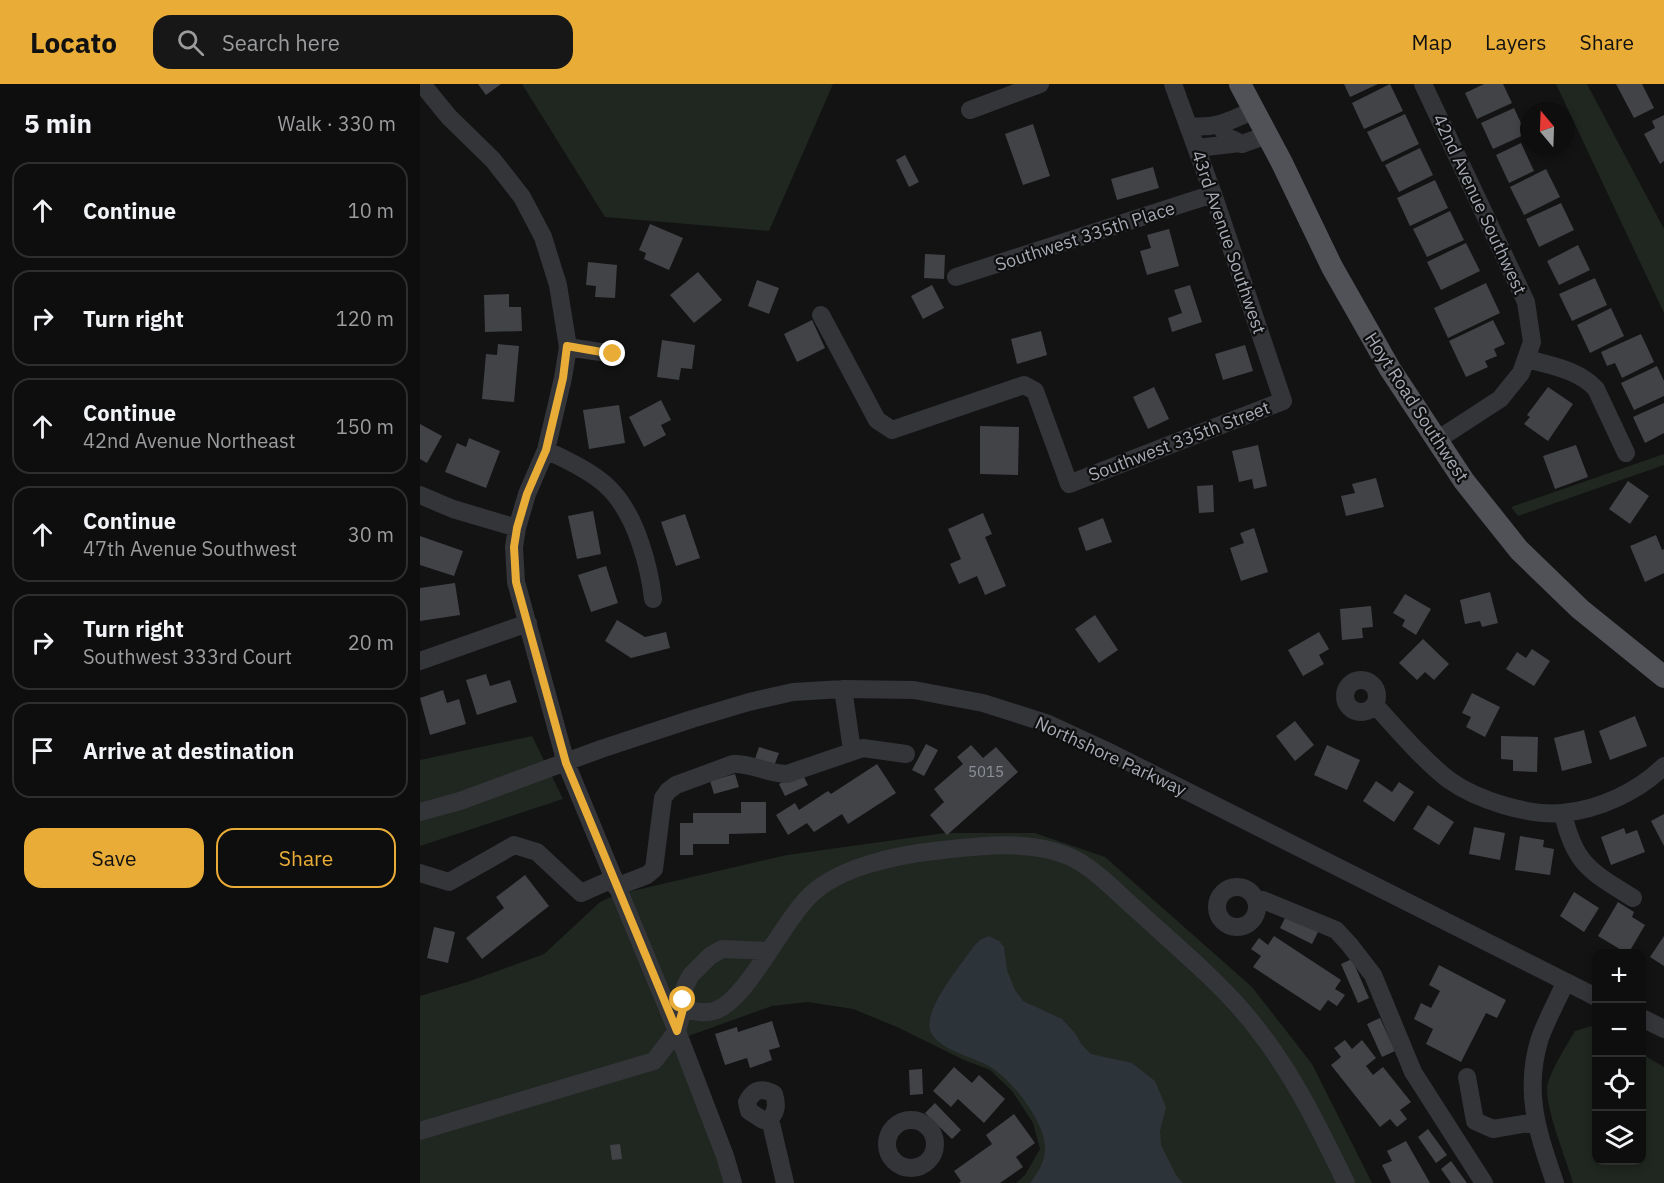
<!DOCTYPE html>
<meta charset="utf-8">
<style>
body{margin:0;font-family:"IBM Plex Sans",sans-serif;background:#171718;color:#f1f3f6}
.controls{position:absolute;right:18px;bottom:18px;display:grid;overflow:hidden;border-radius:12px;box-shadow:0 3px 9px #0003}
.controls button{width:54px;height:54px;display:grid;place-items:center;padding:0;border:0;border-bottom:2px solid #2e2e2f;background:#0e0e0f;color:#f1f3f6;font:30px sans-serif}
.compass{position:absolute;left:1100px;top:18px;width:54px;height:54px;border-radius:50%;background:#0e0e0f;box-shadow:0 3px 9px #0003;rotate:341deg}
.stop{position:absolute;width:18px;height:18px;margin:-14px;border:4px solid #e9ad37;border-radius:50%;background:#fff}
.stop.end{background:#e9ad37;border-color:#fff;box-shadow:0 2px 6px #0008}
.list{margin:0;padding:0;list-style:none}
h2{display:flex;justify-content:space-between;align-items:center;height:78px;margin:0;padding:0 24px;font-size:26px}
h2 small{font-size:20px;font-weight:400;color:#9b9c9e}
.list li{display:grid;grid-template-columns:39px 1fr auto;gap:18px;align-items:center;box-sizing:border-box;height:96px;margin:0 12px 12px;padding:0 12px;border:2px solid #2e2e2f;border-radius:18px}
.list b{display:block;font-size:22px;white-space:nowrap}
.list p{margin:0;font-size:20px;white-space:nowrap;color:#9b9c9e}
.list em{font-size:20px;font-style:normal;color:#9b9c9e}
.actions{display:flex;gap:12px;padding:18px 24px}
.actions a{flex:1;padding:14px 0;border:2px solid #e9ad37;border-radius:18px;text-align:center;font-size:21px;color:#e9ad37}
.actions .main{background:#e9ad37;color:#111}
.icon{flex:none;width:33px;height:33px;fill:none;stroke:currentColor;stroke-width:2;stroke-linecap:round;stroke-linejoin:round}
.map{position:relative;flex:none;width:1244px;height:1099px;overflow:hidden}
header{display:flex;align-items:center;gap:36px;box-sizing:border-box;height:84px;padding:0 30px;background:#e9ad37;color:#111}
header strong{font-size:28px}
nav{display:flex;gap:33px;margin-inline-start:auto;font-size:21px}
.search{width:420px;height:54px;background:#171718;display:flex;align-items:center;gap:15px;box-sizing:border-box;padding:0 21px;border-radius:18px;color:#9b9c9e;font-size:22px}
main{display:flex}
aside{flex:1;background:#0e0e0f}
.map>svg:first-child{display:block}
.green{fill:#1f2720}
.water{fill:#2c3339}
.building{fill:#424347}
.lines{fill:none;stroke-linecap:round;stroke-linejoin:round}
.minor{stroke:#343539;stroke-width:18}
.major{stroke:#505258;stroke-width:22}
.route{stroke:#e9ad37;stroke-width:8}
.labels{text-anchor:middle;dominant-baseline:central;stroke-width:4.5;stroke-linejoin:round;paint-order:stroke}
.number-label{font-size:15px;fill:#8c9099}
.street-label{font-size:18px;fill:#a5aab4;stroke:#0e0e0f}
</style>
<header>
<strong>Locato</strong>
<div class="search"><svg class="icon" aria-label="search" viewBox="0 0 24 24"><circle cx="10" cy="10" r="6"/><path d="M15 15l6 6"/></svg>Search here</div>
<nav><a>Map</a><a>Layers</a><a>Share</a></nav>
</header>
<main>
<aside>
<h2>5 min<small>Walk · 330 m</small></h2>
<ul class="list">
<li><svg class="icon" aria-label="ahead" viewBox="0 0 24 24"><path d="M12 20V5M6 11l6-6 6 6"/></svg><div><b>Continue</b></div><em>10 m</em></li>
<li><svg class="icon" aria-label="right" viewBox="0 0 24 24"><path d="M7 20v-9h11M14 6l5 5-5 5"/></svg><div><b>Turn right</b></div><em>120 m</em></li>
<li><svg class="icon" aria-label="ahead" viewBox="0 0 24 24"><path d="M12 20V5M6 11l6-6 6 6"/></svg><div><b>Continue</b><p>42nd Avenue Northeast</p></div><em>150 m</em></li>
<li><svg class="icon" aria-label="ahead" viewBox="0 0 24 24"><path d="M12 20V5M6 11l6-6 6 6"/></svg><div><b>Continue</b><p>47th Avenue Southwest</p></div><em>30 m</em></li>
<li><svg class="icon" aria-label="right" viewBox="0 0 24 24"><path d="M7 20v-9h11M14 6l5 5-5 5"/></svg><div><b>Turn right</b><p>Southwest 333rd Court</p></div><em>20 m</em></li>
<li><svg class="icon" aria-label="arrive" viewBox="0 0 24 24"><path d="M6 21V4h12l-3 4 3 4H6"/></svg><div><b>Arrive at destination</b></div></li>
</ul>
<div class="actions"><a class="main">Save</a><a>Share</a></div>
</aside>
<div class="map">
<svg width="1244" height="1099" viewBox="0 0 1244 1099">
<rect width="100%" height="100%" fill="#131314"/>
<path class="green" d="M102,0H413L349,147L185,133Z
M1136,0H1167L1244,145V229Z
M1244,370V381L1098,432L1091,423Z
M112,652L143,715L0,762V676Z
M525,749H615L685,773L832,903L892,980L952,1099H596L605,1091L620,1065L613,1039L592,1007L570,986L544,976L477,943L433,925L388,918L352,922L260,955L313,1099H0V912L50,897L124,870L180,818L195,811L367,771Z
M1175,941L1176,943V1076H1222V970L1244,983V1099H1153C1146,1074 1127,1030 1127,1005C1127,992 1148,959 1155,947Z"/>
<path class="water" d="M569,852L579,857L584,863L587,886L595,906L603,917L642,935L655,949L662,961L671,970L712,979L735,997L746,1023L740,1047L741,1061L756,1091L763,1099H610C618,1089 624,1079 625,1066C626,1038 591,994 567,981C552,973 515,964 510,946C504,924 541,881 554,862L560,856Z"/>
<path class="building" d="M58,0H81L66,11Z
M924,0H958L930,13Z
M970,0L983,27L944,45L932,19Z
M1064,0H1083L1092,19L1057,35L1045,9Z
M1196,0H1222L1234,24L1214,34Z
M1094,24L1106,50L1073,65L1061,39Z
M985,30L999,60L962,78L947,48Z
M1244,31V77L1240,80L1224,50L1235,44L1232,37Z
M613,40L630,92L603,101L585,50Z
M1101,59L1114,87L1089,99L1076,71Z
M1000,64L1013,91L979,108L965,81Z
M485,71L499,98L489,103L476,76Z
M733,83L739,104L697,116L691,95Z
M1126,85L1140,113L1104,131L1090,103Z
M1015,96L1028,124L990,142L977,114Z
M1141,119L1154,146L1119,163L1106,135Z
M1030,127L1044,156L1007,173L993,145Z
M230,140L263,154L249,186L224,175L226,169L219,166Z
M749,145L759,182L727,191L720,167L731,164L727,151Z
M1046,159L1060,187L1021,206L1007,178Z
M1158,161L1170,186L1139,201L1127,177Z
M505,170L525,171L524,195L504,194Z
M168,178L197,181L195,214L175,213L176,202L166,201Z
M278,188L302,216L274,239L250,211Z
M1175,194L1187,221L1152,237L1139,210Z
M337,196L359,204L349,230L328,222Z
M1066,199L1080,229L1028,254L1014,224Z
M512,201L524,224L503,235L491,212Z
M770,201L782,238L752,248L748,234L762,229L754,206Z
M89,210V223H101L102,247L65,248L64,211Z
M1191,224L1204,252L1170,269L1157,241Z
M392,236L405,264L377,278L364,250Z
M1073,236L1085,260L1074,265L1077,272L1065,277L1068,283L1046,293L1029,257Z
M621,247L627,271L597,280L591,255Z
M1221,250L1234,278L1202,294L1195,279L1187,282L1181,268Z
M242,256L275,261L272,285L261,284L259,296L237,293Z
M78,260L99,262L94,318L62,315L66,270L77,271Z
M825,261L833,287L803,296L795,270Z
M1237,282L1244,297V312L1214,326L1201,299Z
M734,303L749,335L728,345L713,313Z
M1128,303L1153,320L1128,357L1104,340L1110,333L1107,331Z
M241,316L251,336L241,341L246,351L224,363L209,333Z
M1244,319V349L1225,359L1213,333Z
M199,321L205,359L169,365L163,326Z
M0,340L22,352L7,379L0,375Z
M560,342L599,343L598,391L560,390Z
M49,354L80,367L66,404L25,388L37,359L46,363Z
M838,361L847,402L834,405L832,395L819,398L812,367Z
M1156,361L1168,393L1135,405L1123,372Z
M956,394L964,423L926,432L921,412L935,409L932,400Z
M1208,397L1229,412L1210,440L1189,425Z
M793,401L794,428L779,429L777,402Z
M173,427L181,470L157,475L148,432Z
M563,429L572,450L565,453L586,502L565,511L557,492L539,500L530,480L541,475L528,445Z
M265,430L280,474L256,482L241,438Z
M683,434L692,458L666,467L658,444Z
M834,444L848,488L821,497L810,464L824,459L820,449Z
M1236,451L1242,466L1244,465V489L1225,498L1210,462Z
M0,452L43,467L34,492L0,481Z
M186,482L198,519L171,528L158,491Z
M35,499L40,531L0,537V504Z
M1070,508L1078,539L1062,543L1060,537L1045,540L1040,516Z
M985,510L1011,525L996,551L982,542L985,536L973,529Z
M951,522L953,543L942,544L943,554L922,556L920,525Z
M675,531L698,566L679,579L655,545Z
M197,536L225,553L246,548L250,564L211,574L185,557Z
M899,548L909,565L899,571L904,580L883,592L868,566Z
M1003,555L1029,580L1014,596L1005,588L997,596L979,579Z
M1112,565L1130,577L1114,602L1086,585L1097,568L1106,574Z
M66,590L70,602L90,596L97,618L57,631L46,596Z
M23,606L27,619L39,615L46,640L10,651L0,614Z
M1052,609L1080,623L1065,653L1046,643L1051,633L1042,629Z
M1215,632L1227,662L1190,676L1179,647Z
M875,637L894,661L875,677L856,652Z
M1164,646L1172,679L1142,687L1134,654Z
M1081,652L1118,653L1117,688L1093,687V676L1081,675Z
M506,660L518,666L504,692L492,686Z
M551,661L563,674L576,663L598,688L527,751L510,731L524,718L514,705L543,680L537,673Z
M907,661L940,676L927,706L894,691Z
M339,663L359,669L354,682L335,675Z
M457,680L476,709L428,740L422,730L394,748L387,739L368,751L356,731L375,719L379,726L408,707L411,710Z
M382,689L388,701L365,712L359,700Z
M315,690L319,703L294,710L290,697Z
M956,697L972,708L979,698L994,708L974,738L943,717Z
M321,718H346V749L309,750V760H273V771H260V739H273V729H321Z
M1008,721L1034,738L1019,761L993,745Z
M1244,730V762L1231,737Z
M1054,743L1085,749L1080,776L1049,770Z
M1204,744L1206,750L1217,746L1225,768L1191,781L1181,753Z
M1100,752L1124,756L1123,763L1134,765L1130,791L1095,786Z
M105,791L129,822L62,875L46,854L84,824L76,813Z
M1154,808L1179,824L1164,848L1140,832Z
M1198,818L1214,828L1212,833L1225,841L1208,870L1178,852Z
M866,832L898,848L892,860L860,844Z
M14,843L35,848L28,879L7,874Z
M854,852L921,896L915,905L925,911L917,922L908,916L900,927L833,883L841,872L831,865L839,854L848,861Z
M1244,852V882L1230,873Z
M932,875L949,914L938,919L921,880Z
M1019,881L1086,916L1077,934L1066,929L1041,978L1006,960L1013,945L994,935L1001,919L1011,924L1020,907L1009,901Z
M960,934L975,967L962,973L947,940Z
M352,937L360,963L349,966L352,976L330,984L327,974L305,981L295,950L317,943L318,948Z
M925,956L932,965L942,956L956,974L946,982L953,991L963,983L991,1018L980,1026L987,1035L977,1043L970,1035L960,1043L911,981L921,973L914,964Z
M534,983L552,999L559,991L585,1015L564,1039L538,1015L531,1023L513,1007Z
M502,985L503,1010L490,1011L489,986Z
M515,1019L541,1046L532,1055L505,1029Z
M594,1030L615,1059L596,1073L603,1083L580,1099H539L541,1097L534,1087L572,1060L566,1051Z
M1008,1045L1027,1071L1016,1079L998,1053Z
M986,1057L1010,1099H971L962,1081L972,1077L967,1067Z
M200,1060L202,1075L192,1076L190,1061Z
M1031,1077L1047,1099H1031L1021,1085Z"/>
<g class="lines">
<path class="minor" d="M2,0L29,33L73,76L102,113L123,153L138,201L148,263L143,294L126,366L107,410L97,444L94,463L96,498L146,679L257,947L305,1072L313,1099
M1003,0L1106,218L1112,258L1101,289L1080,315L1017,356
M550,26L620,0
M800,41L807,53L822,60L847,51
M768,42C796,45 810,37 834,26
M777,64L820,59
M536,193L793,110
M401,231L457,336L472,346L604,301L615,307L649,400L863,317L793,110L753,0
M148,263L193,270
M1107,275C1132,282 1159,286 1176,305L1206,369
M126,366C178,391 202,403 221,461C227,479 231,496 233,515
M0,411L33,425L97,444
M0,577L108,539
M925 612a16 16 0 1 1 32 0a16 16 0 1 1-32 0Z
M423,605L432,666
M955,621C977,645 1003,676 1029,696C1057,716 1108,732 1142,729C1178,726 1218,708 1244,682
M0,728L40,717L181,665L272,635L329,618L373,608L423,605L494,606L563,619L626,639L691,669L1176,913
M1143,729C1154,780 1171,788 1213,814
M0,789L29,798L94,761L117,768L161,809L193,795
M797 823a20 20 0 1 1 40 0a20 20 0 1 1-40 0Z
M196,803L227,791L234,785L243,714L248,707L256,701L313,680C332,679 348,690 367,690L443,664L486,670
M837,817L843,816L916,846L929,860L953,891L993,988L1064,1099
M263,925L265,902L271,891L290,872L302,865L349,867
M1222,934L1244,945
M1047,993L1055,1037L1073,1045L1115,1038
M350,1035L343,1036L329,1027L327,1018C334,1005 341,1003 354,1010C357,1020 357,1027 350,1035L365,1099
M467 1060a24 24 0 1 1 48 0a24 24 0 1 1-48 0Z
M0,1047L234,977L257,947L263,925C273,927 284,930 294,927C328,917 364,832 395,807C423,783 477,771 514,767C557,762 607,755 648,772C673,782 699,811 719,828C758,864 807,904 838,946C875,993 900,1046 926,1099
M1135,1099C1118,1049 1103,1008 1120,954C1127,935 1137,917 1145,899"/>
<path class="major" d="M820,0L862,79L912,183L970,285L1044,397L1099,466L1160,525L1244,593"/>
</g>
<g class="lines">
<path class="route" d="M193,270L147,262L143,294L126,366L107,410L97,444L94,463L96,498L146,679L257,947L263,925V916"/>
</g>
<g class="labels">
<g class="number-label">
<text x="566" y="687">5015</text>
</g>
<g class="street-label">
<text transform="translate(1060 120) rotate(65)">42nd Avenue Southwest</text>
<text transform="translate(665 152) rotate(-18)">Southwest 335th Place</text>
<text transform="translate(809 158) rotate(71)">43rd Avenue Southwest</text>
<text transform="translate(997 323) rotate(57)">Hoyt Road Southwest</text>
<text transform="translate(759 357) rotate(-21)">Southwest 335th Street</text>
<text transform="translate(691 672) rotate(25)">Northshore Parkway</text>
</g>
</g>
</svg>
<div class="controls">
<button>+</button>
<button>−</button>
<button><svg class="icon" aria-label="locate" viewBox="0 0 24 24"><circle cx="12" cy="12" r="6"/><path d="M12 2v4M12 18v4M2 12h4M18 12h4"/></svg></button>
<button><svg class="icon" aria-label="layers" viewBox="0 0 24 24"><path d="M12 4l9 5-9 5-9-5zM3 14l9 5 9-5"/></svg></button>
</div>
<svg class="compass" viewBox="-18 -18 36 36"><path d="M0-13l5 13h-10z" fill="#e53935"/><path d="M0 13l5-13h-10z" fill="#9b9c9e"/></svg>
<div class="stop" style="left:263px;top:916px"></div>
<div class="stop end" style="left:193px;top:270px"></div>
</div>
</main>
